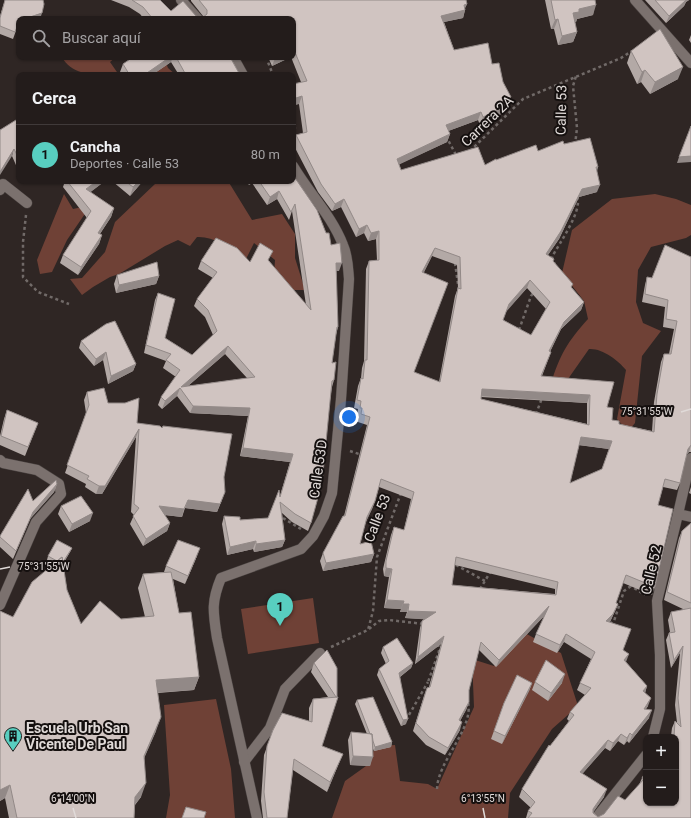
<!DOCTYPE html>
<html lang="es">
<meta charset="utf-8">
<style>
body{margin:0;font-family:Roboto,sans-serif;background:#2f2928;color:#f1f3f6}
.controls{position:absolute;right:12px;bottom:12px;display:grid;overflow:hidden;border-radius:8px;box-shadow:0 1px 3px #0004}
.controls button{width:36px;height:36px;display:grid;place-items:center;padding:0;border:0;border-bottom:1px solid #403a3a;background:#231c1b;color:#f1f3f6;font:20px sans-serif}
.you{position:absolute;left:349px;top:417px;width:14px;height:14px;margin:-10px;border:3px solid #fff;border-radius:50%;background:#1a73e8;box-shadow:0 0 0 6px #1a73e833}
.badge{display:grid;place-items:center;width:26px;height:26px;border-radius:50%;background:#58cec0;color:#111;font-size:13px;font-weight:700}
.pin{position:absolute;translate:-50% -33px;filter:drop-shadow(0 1px 2px #0008)}
.pin::after{content:'';position:absolute;top:21px;width:14px;height:12px;background:inherit;clip-path:polygon(0 0,100% 0,50% 100%)}
.list{margin:0;padding:0;list-style:none}
h2{display:flex;justify-content:space-between;align-items:center;height:52px;margin:0;padding:0 16px;font-size:17px}
h2 small{font-size:13px;font-weight:400;color:#a3a1a3}
.list li{display:grid;grid-template-columns:26px 1fr auto;gap:12px;align-items:center;box-sizing:border-box;height:60px;padding:0 16px;border-top:1px solid #403a3a}
.list b{display:block;font-size:15px;white-space:nowrap}
.list p{margin:0;font-size:13px;white-space:nowrap;color:#a3a1a3}
.list em{font-size:13px;font-style:normal;color:#a3a1a3}
.icon{flex:none;width:22px;height:22px;fill:none;stroke:currentColor;stroke-width:2;stroke-linecap:round;stroke-linejoin:round}
.map{position:relative;flex:none;width:691px;height:818px;overflow:hidden}
.search{position:absolute;background:#231c1b;box-shadow:0 1px 3px #0004;left:16px;top:16px;width:280px;height:44px;display:flex;align-items:center;gap:10px;box-sizing:border-box;padding:0 14px;border-radius:8px;color:#a3a1a3;font-size:15px}
.panel{position:absolute;background:#231c1b;box-shadow:0 1px 3px #0004;left:16px;top:72px;width:280px;height:112px;border-radius:8px}
.map>svg:first-child{display:block}
.green{fill:#6f4136}
.lines{fill:none;stroke-linecap:round;stroke-linejoin:round}
.street-casing{stroke:#4b4442;stroke-width:11}
.secondary-casing{stroke:#4b4442;stroke-width:11}
.path{stroke:#716a68;stroke-width:2.5;stroke-dasharray:3 3;stroke-linecap:butt}
.street{stroke:#7b716e;stroke-width:10}
.secondary{stroke:#7b716e;stroke-width:10}
.wall{fill:#b3a9a6;fill-rule:evenodd}
.shaded-wall{fill:#928987}
.building{fill:#d0c4c1;stroke:#928987;fill-rule:evenodd}
.ticks{fill:none;stroke:#e0dad8;stroke-width:1.5}
.labels{text-anchor:middle;dominant-baseline:central;stroke-width:4;stroke-linejoin:round;paint-order:stroke}
.street-label{font-size:14px;fill:#e0dad8;stroke:#15100f}
.poi-label{font-size:14px;font-weight:bold;fill:#e0dad8;stroke:#15100f;text-anchor:start}
.ticks-label{font-size:10px;text-anchor:middle;fill:#e0dad8;stroke:#15100f;stroke-width:4;stroke-linejoin:round;paint-order:stroke}
</style>
<div class="map">
<svg width="691" height="818" viewBox="0 0 691 818">
<rect width="100%" height="100%" fill="#2f2624"/>
<path class="green" d="M62,57H116L110,62L119,75C99,75 72,77 62,57Z
M164,57L168,68L176,75H157L154,68Z
M169,181H228L252,220L282,214L295,234V258L305,290H288L274,275L275,260L254,243L246,259C231,249 215,236 197,237L190,246L178,240L165,246L119,274L110,277L93,287L82,295L70,279L82,278L105,252L115,222L155,184Z
M64,194L73,209L91,205L67,240L52,272L40,274L37,260Z
M655,194L676,199L691,205V235L686,238L651,247L638,270L636,302L643,323L661,331L642,356L635,423L630,429L624,427L617,419L626,370C618,360 602,348 589,349L568,379L551,384C559,356 568,341 588,319L584,301L562,273L572,230L612,199Z
M313,598L319,643L248,654L241,609Z
M516,628L561,653L578,706L552,729L510,793L508,818H332L345,781L366,766L376,746L395,745L400,781L428,784L437,789L474,707L472,659L494,666Z
M216,699L231,769L235,818H166L170,795L164,705Z"/>
<g class="lines">
<g class="street-casing">
<path id="street" d="M635,0L691,63
M0,190L3,184L27,203
M0,460L3,463L37,470L59,484L61,494L36,522L0,605
M678,514L691,458
M244,762L270,728L285,689L320,653"/>
</g>
<g class="secondary-casing">
<path id="secondary" d="M181,0L198,19
M233,57L243,75
M653,737L660,709V655L657,601L678,514L691,517
M257,818L217,638C213,612 211,602 221,578L301,549L313,536L324,516L332,493L341,399L349,279C348,268 348,256 343,245C332,216 309,193 293,166
M596,818L646,755"/>
</g>
<path class="path" d="M266,57L273,75
M293,126L295,128L293,136
M446,136L457,157
M575,145L577,128L573,86L576,76
M470,151L523,99L621,58L632,51
M26,215L23,242V277L38,292L69,304
M455,263L459,291
M555,265L552,257C559,244 583,210 577,197
M519,330L531,296L534,292
M536,414L542,398
M350,451L362,455
M283,518L301,529
M456,565L485,581
M631,584V586L645,595
M480,589L491,571
M610,624L614,621L624,591L631,586
M369,629L379,621L389,620L424,624
M331,647L368,630L373,611L377,557L401,493
M433,683L428,682L439,651L438,644
M406,720L428,682
M437,789C438,760 474,729 468,702"/>
<use href="#street" class="street"/>
<use href="#secondary" class="secondary"/>
</g>
<path class="wall" d="M5,0H43L19,19V27L17,28L13,39L0,34V16Z
M111,0H160L171,11L196,16L202,18L203,16L191,1V0H466L467,4L465,8V10L463,18L444,22L454,50L492,64L503,82L509,104L504,107L501,114L480,125L478,120L448,131L450,134L447,142L399,164L401,170L485,165L496,160L538,151L564,144L598,167L597,171V192L579,197L559,239L548,255L572,288L584,302L581,310L561,329L550,352H551L542,376L614,382L607,407L612,420L619,424L652,431L654,402L661,362L664,354H669L674,329L663,327L665,307L642,302L645,285L647,277L652,278L691,257V452H689L686,455L680,483L677,490L663,487L658,505L655,587L652,595L623,583L616,603L618,604L615,611L610,622L623,650L626,662L647,686L645,693L648,706L646,709L649,718L629,743L627,741L624,745L618,741L610,751L605,748L582,774L604,797L593,812L598,817L604,814L625,800L639,785L642,778L646,771V803L676,737H670L671,736L672,728L675,721L677,723L675,705L680,653L671,668L666,640L669,633L670,632L668,620L671,612L685,610L664,600L679,538L682,531L691,523V818H526L528,811L531,808L519,797L522,789L550,746L569,721L567,719L570,712L585,695L577,690L580,683L591,659L564,642L557,653L533,642L536,634L545,615L496,667L479,650L469,690V702L466,710L460,721V730L445,755L426,745L413,731L424,696L427,688L429,687L441,644L415,664L420,628L422,621L424,619L405,618L407,612H400L401,609L384,608L389,577L384,576L383,569L391,535L394,527L404,530L411,499L379,487L375,501L372,509L366,521L360,544L374,554L371,562L323,571L320,561L323,553L344,516L367,425L358,422L359,416L357,415L358,409L354,408L358,386L361,378L362,368L364,361L366,269L369,261L377,260L376,239L368,241L364,233L356,237L341,207L332,211L318,192L293,144L296,135L303,133L299,104L301,82L291,57L272,66L268,57H293V19H144L140,14L129,7ZM432,256L457,265L458,288L455,296L439,382L414,372L424,272ZM527,288L546,309L531,335L503,320L506,311ZM481,397L587,403V424L481,399ZM579,445L609,449L602,469L570,483ZM455,565L555,589V594L452,585Z
M545,0H595L593,15L577,19L576,22H575L577,32L573,42L558,45L554,29H551Z
M645,0H689L686,2L684,6L666,23Z
M691,35V43L689,40Z
M631,51L678,79L650,94L641,82L637,84L627,63Z
M148,57H230L240,75H179L171,62L152,75H122L120,72L123,64Z
M19,125V172L12,156Z
M65,181H105L90,192L114,208L111,217L100,234L102,235L99,244L78,275L60,263L63,255L87,218L63,187Z
M112,181H143L130,196Z
M246,181H293L326,233L331,245L339,271H336L338,327L336,335L332,363L334,380L332,387L311,523L308,531L292,522L282,513L285,540L282,547L254,552L253,549L227,555L222,524L224,516L240,520L268,518L280,496L290,462L240,456L248,416L190,413L177,396L162,409L158,405L161,397L176,377L163,368L166,361L144,353L155,300L158,293L165,338L192,355L213,335L205,317L194,306L197,299L213,278L198,269L201,261L250,262L269,261L306,305L292,211L289,220L277,199L267,205L252,183L249,185ZM225,354L247,378L188,386Z
M117,275L159,276L156,284L116,293L114,284Z
M81,341L136,364L133,371L108,384L103,360L94,366L79,348Z
M87,392L108,403L137,423L162,428L224,477L222,500L217,512L185,508L182,517L165,515L170,523L167,531L143,546L130,524L134,515L131,512L136,437L102,494H96L85,487L86,484L65,473L86,413L84,400Z
M7,410L38,423L25,456L0,445V436L4,419Z
M57,484L54,492L30,519L13,559L0,547V536L33,501Z
M691,487V494L689,493Z
M61,506L90,521L69,532L58,514Z
M72,548L70,552L63,564L67,590L81,624L121,619L145,617L138,588L143,574L164,572L166,566L197,556L185,584L173,579L179,613L199,677L194,690L158,693L156,731L144,758L141,797L135,805L134,818H9L5,798L0,801V611L13,617L53,564L47,560L48,556Z
M383,647L413,663L411,668L400,677L406,724L401,726L377,675L379,669L386,664L381,653Z
M314,663L337,697L322,746L343,754L339,763L327,792L293,770L287,818H263L261,801L264,755L273,730L309,721V708L313,699L328,697L311,672Z
M535,682L562,683L548,701L532,690Z
M532,683L529,691L502,744L491,739L504,703Z
M357,700L392,742L391,747L374,751L373,749L370,766L350,765L348,740L351,732L367,734L355,704Z"/>
<path class="shaded-wall" d="M684,0H689L686,2L684,6L666,23L669,16Z
M467,4L464,10H465L463,18L439,23L441,16Z
M596,5L593,15L577,19L576,22L570,23L573,13L579,9Z
M42,13L40,19H24Z
M558,19L554,29H551L555,20Z
M577,32L573,42L558,45L562,36Z
M170,57H173L171,62L152,75H144Z
M277,57H291L272,66L275,58Z
M683,67L678,79L650,94L655,82Z
M645,70L641,82L637,84L642,72Z
M302,96L299,104L293,106V99Z
M511,97L509,104L504,107L501,114L480,125L483,117L502,102Z
M481,112L478,120L443,133L446,125Z
M450,134L447,142L394,167L397,159Z
M14,149L12,156L0,175V172Z
M691,156V162L677,163L679,157Z
M97,181H105L83,198L86,189Z
M139,181H143L130,196L133,187Z
M250,181H253L252,183L249,185Z
M600,185L597,192L579,197L559,239L543,262L546,254L582,189Z
M279,191L277,199L267,205L270,197Z
M344,199L341,207L332,211L335,204Z
M114,208L111,217L95,241L98,233Z
M367,225L364,233L356,237L359,229Z
M379,231L376,239L368,241L371,233Z
M102,235L99,244L78,275L81,267Z
M435,248L432,256L420,280L422,272Z
M336,263H342L339,271H333Z
M159,276L156,284L116,293L119,285Z
M530,280L527,288L506,312L509,304Z
M584,302L581,310L561,329L546,359L549,351L564,322Z
M228,346L225,354L182,391L181,387Z
M106,352L103,360L94,366L96,359Z
M136,364L133,371L108,384L111,376Z
M180,388L177,396L162,409L165,401Z
M482,389L590,395L587,403L480,396Z
M193,406L250,408L248,416L190,413Z
M139,429L136,437L102,494H96L99,486Z
M581,437L612,441L609,449L578,445Z
M691,445L689,452L685,457L688,449Z
M243,448L293,454L290,462L240,456Z
M57,484L54,492L30,519L13,559L33,512Z
M225,492L217,512L185,508L188,500Z
M375,501L372,509L365,524L367,517Z
M159,506L184,509L182,517L156,514Z
M93,513L90,521L69,532L72,524Z
M170,523L167,531L143,546L146,539Z
M285,540L282,547L254,552L256,544Z
M256,541L253,549L227,555L230,547Z
M72,548L70,552L60,569L61,565Z
M200,548L197,556L185,584L188,576Z
M374,554L371,562L323,571L326,563Z
M386,568L392,569L389,577L384,576Z
M387,600L404,601L401,609L384,608Z
M403,604H409L407,612H400Z
M618,604L610,622L603,629L606,621Z
M549,606L547,613L496,667L499,660Z
M408,611L436,612L433,620L405,618Z
M566,634L564,642L557,653L560,645Z
M444,636L441,644L415,664L418,657Z
M683,646L680,653L671,668L674,660Z
M629,654L626,662L624,660Z
M413,663L411,668L397,679L399,673Z
M565,674L562,683L548,701L551,693Z
M199,677L194,690L151,693L156,680Z
M532,683L529,691L502,744L505,736Z
M647,686L645,693L643,691Z
M651,698L648,706L641,716L644,709Z
M469,702L466,710L456,728L459,720Z
M652,710L649,718L629,743L632,735Z
M161,717L156,731L139,770L144,756Z
M408,719L406,724L401,726L403,720Z
M462,722L460,730L445,755L448,748Z
M630,733L627,741L624,745L627,738Z
M621,734L618,741L610,751L613,743Z
M608,740L605,748L577,780L580,772Z
M392,742L391,747L374,751L375,747Z
M343,754L339,763L327,792L330,782Z
M353,756L373,757L370,766L350,765Z
M146,783L141,797L130,810L135,797Z
M10,785L5,798L0,801V790Z
M607,789L604,797L590,817L593,809Z"/>
<path class="building" d="M5,0H43L44,4L42,13L24,19H19V22L15,32L0,26V18Z
M132,0H160L171,11L183,1L196,16L202,18L207,14V10L199,0H466L467,4L464,5L465,10L441,16L454,50L488,43L492,64L499,63L503,82L511,97L502,102L504,107L483,117L481,112L446,125L450,134L397,159L401,170L478,147L485,165L496,159V160L536,145L538,151L563,141L564,144L590,138L598,167H596L600,185L582,189L561,231L546,254L554,259L553,261L573,284L571,287L584,302L564,322L549,351L551,352L541,376L614,382L607,407L613,408L612,420L619,421V424L654,432L657,394L664,354H671L677,321L666,319L668,300L645,294L647,277L652,278L665,245L691,257V445L688,449L680,483L665,479L658,505L673,509L655,587L626,575L616,603L618,604L613,614L606,621L631,629L623,650L629,654L624,660L647,686L643,691L651,698L644,709L652,710L632,735L630,733L627,738L621,734L613,743L608,740L580,772L607,789L593,809V813L598,817L604,814L618,796L625,800L644,779L642,778L646,771V803H676V737H674L675,721L681,727L678,698L683,646L674,660L669,633L675,632L671,612L691,608V818H528L532,813L528,811L535,802L522,789L549,745L550,746L574,715L570,712L591,688L580,683L595,652L566,634L560,645L536,634L549,606L499,660L481,642L469,690V702L459,720L462,722L448,748L429,737L416,723L427,688L430,687L444,636L418,657L422,621L436,612L408,611L409,604H403L404,601L387,600L392,569L386,568V561L394,527L404,530L414,492L381,479L375,501L367,517L360,544L371,541L374,554L326,563L323,553L343,516H345L370,417L361,414L362,408H360L361,401L357,400L361,378L363,379L365,360H367L369,261L379,260V231L371,233L367,225L359,229L344,199L335,204L321,184L296,135L307,132L302,96L293,99V84L307,81L294,50H293V19H153L143,7ZM435,248L460,257L461,289L458,288L440,382L414,372L448,283L422,272ZM530,280L550,302L531,335L503,320L509,304ZM482,389L590,395L589,425L481,399ZM581,437L612,441L602,469L570,483ZM456,557L558,582L556,595L452,585Z
M551,0H595L596,5L579,9V12L573,13L577,32L562,36L558,19L555,20Z
M655,0H686L669,16Z
M660,29L683,67L655,82L645,70L642,72L631,51Z
M133,57H170L144,75H128L129,74L123,64Z
M176,57H230L240,75H186Z
M16,120L19,125V159L14,149L0,172V130Z
M691,126V156L679,157Z
M293,175L317,210L326,233H329L331,245L340,243L342,263H336L338,327H337L332,363L336,362L334,380L332,381L322,483L311,523L295,514L280,502L285,540L256,544V541L230,547L224,516L240,517V520L268,518L279,490L280,497L293,454L243,448L250,408L193,406L180,388L165,401L161,397L180,370L166,360L171,354L146,345L158,293L175,299L165,338L192,355L217,331L208,310L197,299L217,272L201,261L216,238L237,248L250,262L260,243L273,251L268,260L311,310L295,204L291,212L279,191L270,197L259,181H293ZM228,346L255,377L181,387Z
M67,181H97L86,189L114,208L98,233L102,235L81,267L63,255L91,211Z
M125,181H139L133,187Z
M157,262L159,276L119,285L117,275Z
M115,321L136,364L111,376L106,352L96,359L81,341L106,324Z
M104,388L108,403H125L139,398L137,423L160,426L162,428L163,426L232,434L224,477L225,492L220,504L188,500L184,509L159,506L170,523L146,539L133,516L139,508L134,504L139,429L105,486H99L87,479L89,476L67,465L89,405L87,392Z
M7,410L38,423L28,447L1,436Z
M56,480L57,484L33,512L16,551L0,537V536L28,489L33,501Z
M81,496L93,513L72,524L61,506Z
M691,523V603L667,592L682,531Z
M57,540L72,548L63,562L62,557L57,561L48,556Z
M178,540L200,548L188,576L166,566Z
M62,557L67,590L81,624L100,601L121,619L154,616L143,574L171,572L179,613L191,612L199,677L156,680L161,717L144,756L146,783L135,797L134,818H17L10,785L0,790V611L13,617L32,582Z
M397,638L413,663L399,673L408,719L403,720L379,669L389,661L383,647Z
M327,650L337,668V697H336L314,663Z
M546,660L565,674L551,693L535,682Z
M517,675L532,683L505,736L494,731L504,703Z
M338,697L322,746L343,754L330,782L294,759L287,818H267L264,792L267,746L273,730L282,713L312,722L313,699Z
M373,697L392,742L375,747L373,741L372,734H370L357,700Z
M351,732L372,734L373,757L353,756Z
M186,807L206,812L204,818H182Z"/>
<path class="ticks" d="M681,412L691,409M0,569L10,567M73,808L76,818M483,808L485,818"/>
<defs>
<g id="building-pin" transform="scale(0.9)"><path d="M0 17L-7.5 6A9.5 9.5 0 1 1 7.5 6Z" fill="#58cec0" stroke="#15100f"/><path d="M-4-6H4V6H1V3H-1V6H-4ZM-2.5-4.3h1.7v1.8h-1.7ZM.8-4.3h1.7v1.8H.8ZM-2.5-1h1.7V.8h-1.7ZM.8-1h1.7V.8H.8Z" fill="#111"/></g>
</defs>
<g fill-rule="evenodd">
<use href="#building-pin" x="13" y="736"/>
</g>
<g class="labels">
<g class="street-label">
<text transform="translate(561 110) rotate(-89)">Calle 53</text>
<text transform="translate(487 121) rotate(-44)">Carrera 2A</text>
<text transform="translate(318 469) rotate(-82)">Calle 53D</text>
<text transform="translate(377 518) rotate(-69)">Calle 53</text>
<text transform="translate(651 570) rotate(-77)">Calle 52</text>
</g>
<g class="poi-label">
<text x="26" y="728">Escuela Urb San<tspan x="26" dy="16">Vicente De Paul</tspan></text>
</g>
</g>
<g class="ticks-label">
<text x="647" y="415">75°31'55"W</text>
<text x="44" y="570">75°31'55"W</text>
<text x="73" y="802">6°14'00"N</text>
<text x="483" y="802">6°13'55"N</text>
</g>
</svg>
<div class="controls">
<button>+</button>
<button>−</button>
</div>
<div class="you"></div>
<div class="pin badge" style="left:280px;top:626px">1</div>
<div class="search"><svg class="icon" aria-label="search" viewBox="0 0 24 24"><circle cx="10" cy="10" r="6"/><path d="M15 15l6 6"/></svg>Buscar aquí</div>
<section class="panel">
<h2>Cerca<small></small></h2>
<ul class="list">
<li><span class="badge">1</span><div><b>Cancha</b><p>Deportes · Calle 53</p></div><em>80 m</em></li>
</ul>
</section>
</div>
